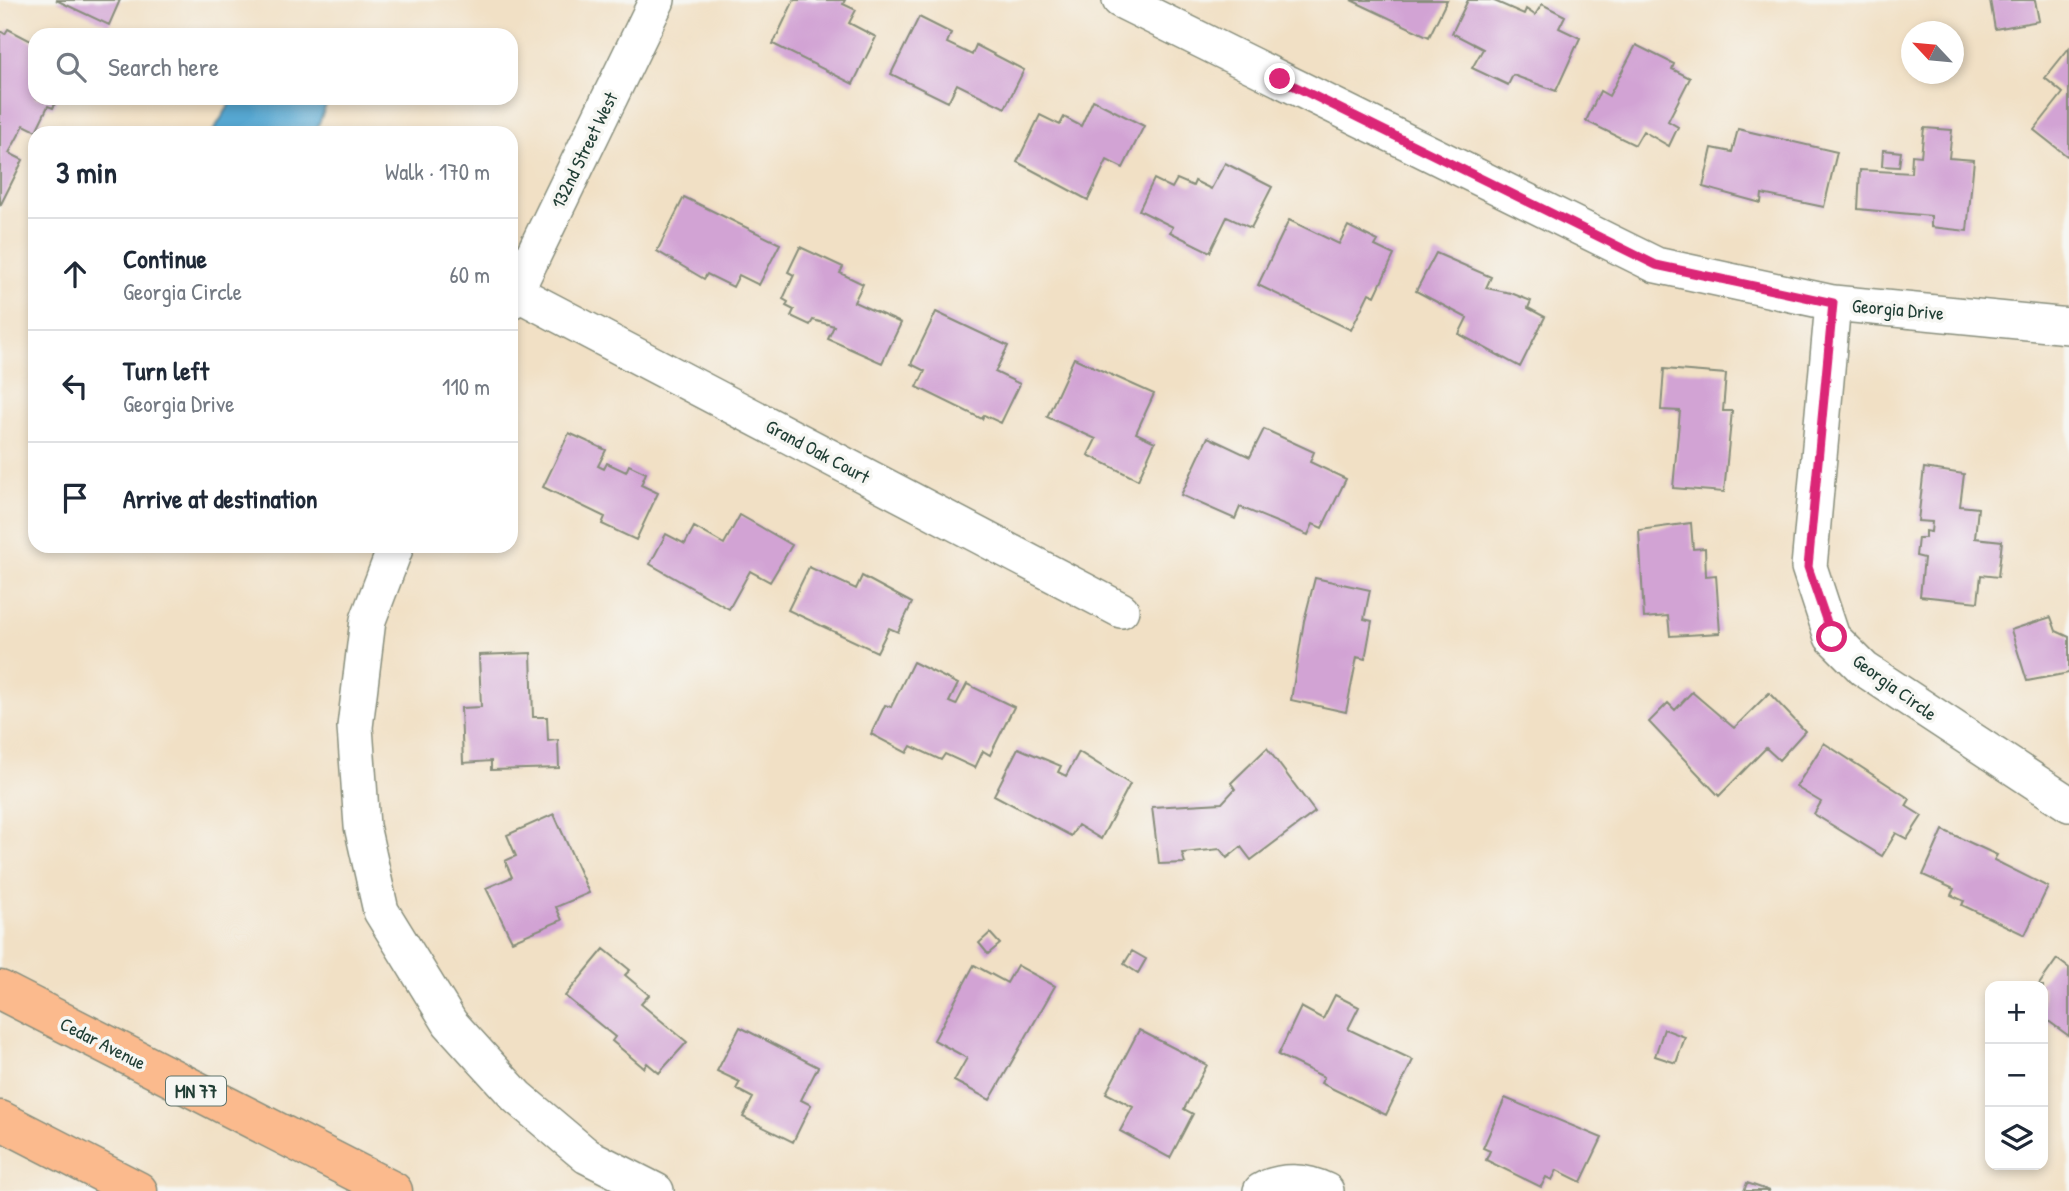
<!DOCTYPE html>
<meta charset="utf-8">
<style>
body{margin:0;font-family:"Patrick Hand",sans-serif;background:#f2f2f3;color:#1f2937}
.controls{position:absolute;right:21px;bottom:21px;display:grid;overflow:hidden;border-radius:14px;box-shadow:0 4px 10px #0003}
.controls button{width:63px;height:63px;display:grid;place-items:center;padding:0;border:0;border-bottom:2px solid #e0e1e3;background:#fff;color:#1f2937;font:35px sans-serif}
.compass{position:absolute;left:1901px;top:21px;width:63px;height:63px;border-radius:50%;background:#fff;box-shadow:0 4px 10px #0003;rotate:296deg}
.stop{position:absolute;width:21px;height:21px;margin:-16px;border:5px solid #db2777;border-radius:50%;background:#fff}
.stop.end{background:#db2777;border-color:#fff;box-shadow:0 2px 7px #0008}
.list{margin:0;padding:0;list-style:none}
h2{display:flex;justify-content:space-between;align-items:center;height:91px;margin:0;padding:0 28px;font-size:30px}
h2 small{font-size:23px;font-weight:400;color:#747a83}
.list li{display:grid;grid-template-columns:46px 1fr auto;gap:21px;align-items:center;box-sizing:border-box;height:112px;padding:0 28px;border-top:2px solid #e0e1e3}
.list b{display:block;font-size:26px;white-space:nowrap}
.list p{margin:0;font-size:23px;white-space:nowrap;color:#747a83}
.list em{font-size:23px;font-style:normal;color:#747a83}
.icon{flex:none;width:38px;height:38px;fill:none;stroke:currentColor;stroke-width:2;stroke-linecap:round;stroke-linejoin:round}
.map{position:relative;flex:none;width:2069px;height:1191px;overflow:hidden}
.search{position:absolute;background:#fff;box-shadow:0 4px 10px #0003;left:28px;top:28px;width:490px;height:77px;display:flex;align-items:center;gap:18px;box-sizing:border-box;padding:0 24px;border-radius:21px;color:#747a83;font-size:26px}
.panel{position:absolute;background:#fff;box-shadow:0 4px 10px #0003;left:28px;top:126px;width:490px;height:427px;border-radius:21px}
.map>svg:first-child{display:block}
.water{fill:#56a7d1;stroke:#3a7282;stroke-width:2}
.building{fill:#d2a3d4}
.lines{fill:none;stroke-linecap:round;stroke-linejoin:round}
.minor-casing{stroke:#888e7c;stroke-width:38}
.motorway-casing{stroke:#888e7c;stroke-width:41}
.minor{stroke:#fff;stroke-width:35}
.motorway{stroke:#fbba8d;stroke-width:38}
.route{stroke:#db2777;stroke-width:9}
.labels{text-anchor:middle;dominant-baseline:central;stroke-width:7;stroke-linejoin:round;paint-order:stroke}
.shield{fill:#f6f6f2;stroke:#60746d;stroke-width:2}
.shield-label{font-size:18px;font-weight:bold;fill:#1f3d34}
.street-label{font-size:19px;fill:#1f3d34;stroke:#f6f6f2}
</style>
<div class="map">
<svg width="2069" height="1191" viewBox="0 0 2069 1191">
<rect width="100%" height="100%" fill="#f6f6f2"/>
<filter id="ink" filterUnits="userSpaceOnUse"><feTurbulence type="fractalNoise" baseFrequency=".0143" numOctaves="2"/><feDisplacementMap in="SourceGraphic" scale="14" xChannelSelector="R" yChannelSelector="G"/><feConvolveMatrix kernelMatrix="1 2 1 2 8 2 1 2 1" color-interpolation-filters="sRGB"/></filter>
<filter id="wash" filterUnits="userSpaceOnUse"><feTurbulence type="fractalNoise" baseFrequency=".00686" numOctaves="4" result="noise"/><feDisplacementMap in="SourceGraphic" scale="28" xChannelSelector="R" yChannelSelector="G"/><feGaussianBlur stdDeviation="1.57" result="paint"/><feColorMatrix in="noise" values="0 0 0 0 0 0 0 0 0 0 0 0 0 0 0 0 0 1.4 0 .05"/><feComposite in="paint" operator="in"/></filter>
<g filter="url(#wash)">
<rect width="100%" height="100%" fill="#f1e0c5"/>
<path class="water" d="M234,98H329L315,133H212Z"/>
<g id="blocks">
<path class="building" d="M56,0H120L109,25Z
M794,0H845L843,4L856,10L849,23L876,37L853,84L773,44Z
M1351,0H1447L1429,37Z
M1468,0H1492L1524,14L1526,9L1535,15L1542,4L1565,16L1559,28L1580,38L1556,91L1513,75L1508,85L1472,68L1483,49L1452,33Z
M1990,0H2035L2039,21L1995,29Z
M919,17L951,33L947,43L972,55L976,45L1024,70L1005,108L957,84L948,102L891,74Z
M8,29L35,43V98H58L53,108L48,106L36,131L24,125L9,153L23,160L0,206V31L5,34Z
M1636,45L1674,64L1672,69L1690,78L1668,121L1678,127L1669,146L1643,131L1635,145L1586,121L1600,91L1609,96Z
M2069,48V154L2067,156L2034,130L2063,93L2045,78Z
M1093,100L1144,126L1123,168L1107,160L1088,200L1017,162L1040,115L1060,125L1064,117L1081,126Z
M1924,128L1952,130L1949,158L1974,160L1967,231L1931,227V216L1858,209L1860,170L1911,173L1912,155L1921,156Z
M1738,129L1837,152L1824,207L1762,194L1761,203L1703,187L1712,148L1732,152Z
M1883,150L1901,152L1899,167L1882,166Z
M1225,163L1272,187L1251,228L1227,217L1210,252L1170,232L1173,227L1139,210L1154,179L1172,188L1177,179L1193,186L1195,181L1211,189Z
M684,197L780,244L759,285L739,275L733,287L707,274L704,279L657,251Z
M1289,220L1339,244L1348,226L1378,241L1375,246L1394,255L1375,296L1369,293L1351,330L1258,285Z
M800,247L843,267L840,273L863,284L854,302L901,323L882,363L828,339L834,326L813,320L810,325L791,316L794,310L786,306L788,302L783,299L794,275L788,272Z
M1436,253L1491,277L1486,288L1511,293L1531,301L1528,308L1545,317L1520,367L1459,334L1467,318L1416,291Z
M936,312L1008,346L995,372L1020,384L1001,423L984,415L982,419L917,387L925,371L911,364Z
M1074,358L1154,394L1136,433L1155,442L1138,480L1088,455L1096,439L1047,417Z
M1664,369L1726,374L1723,411H1732L1724,492L1673,488L1680,411L1661,410Z
M1264,429L1314,452L1310,462L1346,479L1322,528L1313,524L1308,535L1240,507L1235,519L1181,495L1208,437L1250,457Z
M569,433L606,450L598,466L604,469L607,463L626,472L629,465L646,473L641,485L658,493L636,540L602,524L605,517L543,487Z
M1924,468L1964,474L1960,506L1978,508L1975,538L2002,541L1998,577L1981,575L1978,602L1920,596L1924,558L1916,556L1918,538H1925V531L1931,532L1932,522L1918,521Z
M740,515L792,545L770,582L750,571L729,609L650,564L666,534L685,544L694,527L724,544Z
M1691,523L1693,549L1705,548L1706,576L1716,575L1720,633L1670,636L1668,616L1644,618L1639,530Z
M809,567L856,589L862,576L912,603L898,632L889,628L877,652L788,610Z
M1315,578L1370,590L1364,619L1372,621L1365,659L1357,657L1346,712L1291,700L1304,621Z
M2051,617L2056,631L2069,637V673L2027,681L2011,630Z
M531,653L533,717H547L548,741L558,740L559,768L491,770V761L463,763L461,708L481,707L479,655Z
M913,662L958,684L949,702L956,705L967,684L1014,707L990,755L983,751L975,768L945,754L941,760L911,746L907,753L871,734L885,705L891,707Z
M1692,692L1734,728L1769,693L1805,731L1779,760L1766,748L1719,796L1649,722L1668,703L1675,710Z
M1824,743L1910,799L1906,806L1922,816L1907,839L1896,833L1882,856L1814,814L1821,802L1796,787Z
M1018,748L1061,766L1058,772L1066,776L1079,752L1130,784L1101,839L1078,825L1071,836L994,795Z
M1267,748L1315,812L1251,860L1241,847L1227,858L1220,849L1182,853L1185,863L1159,864L1152,807L1222,803L1235,789L1231,783Z
M554,814L589,893L556,907L562,920L512,941L486,888L512,877L505,861L516,856L507,835Z
M1943,830L1997,855L1994,860L2048,887L2025,935L1962,905L1964,901L1951,895L1954,889L1923,875Z
M990,933L1000,944L988,954L979,943Z
M604,949L630,970L625,975L649,995L641,1004L687,1042L659,1073L647,1063L644,1068L612,1041L615,1037L565,996Z
M1132,951L1146,959L1138,973L1124,964Z
M2057,959L2069,968V1036L2043,1017V986H2038Z
M974,965L1007,983L1017,965L1055,986L990,1100L954,1081L967,1058L934,1040Z
M1335,995L1359,1007L1348,1029L1413,1060L1386,1115L1321,1083L1324,1077L1278,1055L1301,1007L1323,1019Z
M740,1027L818,1067L801,1100L811,1105L793,1142L743,1117L753,1098L736,1089L740,1082L717,1071Z
M1664,1029L1685,1037L1676,1063L1655,1056Z
M1139,1030L1207,1065L1184,1109L1193,1114L1170,1158L1120,1131L1133,1107L1106,1093Z
M1505,1098L1602,1138L1581,1182L1557,1170L1552,1180L1546,1177L1541,1187L1486,1160L1490,1151L1483,1148Z
M1747,1183L1770,1191H1744Z"/>
</g>
</g>
<g filter="url(#ink)">
<use href="#blocks" fill-opacity="0" stroke="#888e7c" stroke-width="2"/>
<g class="lines">
<g class="minor-casing">
<path id="minor" d="M1120,0L1656,265L1833,303L2069,326
M515,292L1121,610
M511,301L657,0
M1833,303L1809,567L1832,637L1864,669L2069,804
M396,546L368,620L355,727L362,826L381,911L450,1023L517,1097L587,1156L656,1191
M1261,1191C1281,1179 1306,1181 1326,1191"/>
</g>
<g class="motorway-casing">
<path id="motorway" d="M0,990L393,1191
M0,1120L138,1191"/>
</g>
<use href="#minor" class="minor"/>
<use href="#motorway" class="motorway"/>
</g>
</g>
<g class="lines" filter="url(#ink)">
<path class="route" d="M1280,79L1656,265L1833,303L1808,567L1832,637"/>
</g>
<g class="labels">
<rect class="shield" x="166" y="1076.5" width="60" height="29" rx="5"/>
<g class="shield-label">
<text x="196" y="1091">MN 77</text>
</g>
<g class="street-label">
<text transform="translate(584 150) rotate(-64)">132nd Street West</text>
<text transform="translate(1898 309) rotate(5)">Georgia Drive</text>
<text transform="translate(818 451) rotate(28)">Grand Oak Court</text>
<text transform="translate(1895 687) rotate(36)">Georgia Circle</text>
<text transform="translate(103 1043) rotate(27)">Cedar Avenue</text>
</g>
</g>
</svg>
<div class="controls">
<button>+</button>
<button>−</button>
<button><svg class="icon" aria-label="layers" viewBox="0 0 24 24"><path d="M12 4l9 5-9 5-9-5zM3 14l9 5 9-5"/></svg></button>
</div>
<svg class="compass" viewBox="-18 -18 36 36"><path d="M0-13l5 13h-10z" fill="#e53935"/><path d="M0 13l5-13h-10z" fill="#747a83"/></svg>
<div class="stop" style="left:1832px;top:637px"></div>
<div class="stop end" style="left:1280px;top:79px"></div>
<div class="search"><svg class="icon" aria-label="search" viewBox="0 0 24 24"><circle cx="10" cy="10" r="6"/><path d="M15 15l6 6"/></svg>Search here</div>
<section class="panel">
<h2>3 min<small>Walk · 170 m</small></h2>
<ul class="list">
<li><svg class="icon" aria-label="ahead" viewBox="0 0 24 24"><path d="M12 20V5M6 11l6-6 6 6"/></svg><div><b>Continue</b><p>Georgia Circle</p></div><em>60 m</em></li>
<li><svg class="icon" aria-label="left" viewBox="0 0 24 24"><path d="M17 20v-9H6M10 6l-5 5 5 5"/></svg><div><b>Turn left</b><p>Georgia Drive</p></div><em>110 m</em></li>
<li><svg class="icon" aria-label="arrive" viewBox="0 0 24 24"><path d="M6 21V4h12l-3 4 3 4H6"/></svg><div><b>Arrive at destination</b></div></li>
</ul>
</section>
</div>
